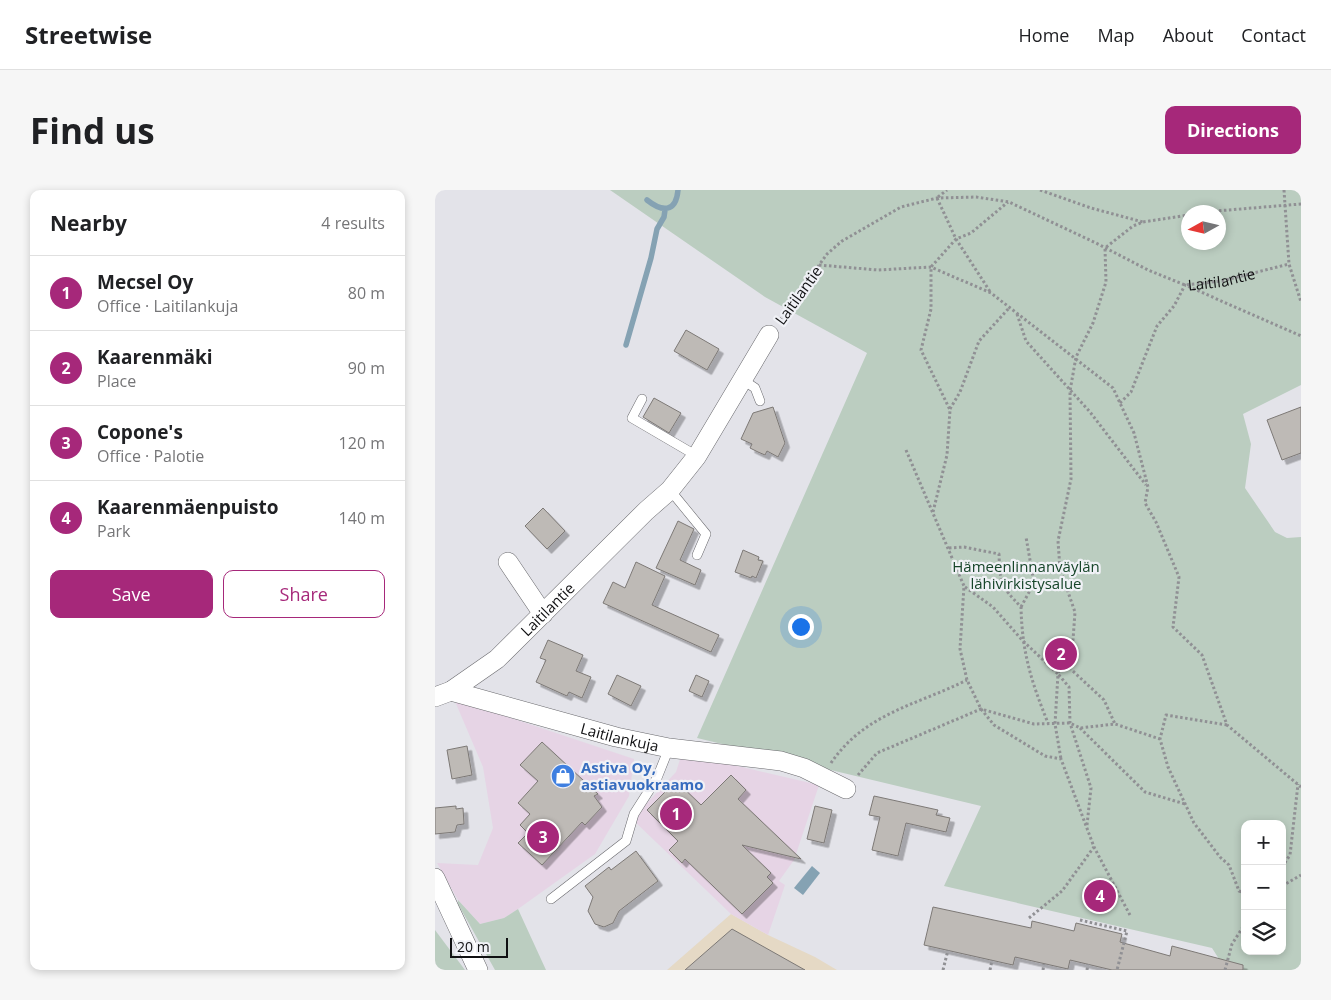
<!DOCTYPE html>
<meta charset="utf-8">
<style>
body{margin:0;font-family:"Open Sans",sans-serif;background:#f6f6f6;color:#202124}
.controls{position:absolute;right:15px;bottom:15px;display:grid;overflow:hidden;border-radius:10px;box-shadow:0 2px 8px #0003}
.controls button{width:45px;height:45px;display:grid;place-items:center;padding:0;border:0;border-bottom:1px solid #e0e0e0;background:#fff;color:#202124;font:25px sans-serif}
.compass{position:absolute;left:746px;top:15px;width:45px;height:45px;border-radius:50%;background:#fff;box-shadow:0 2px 8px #0003;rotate:262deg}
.scale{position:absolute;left:15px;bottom:12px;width:58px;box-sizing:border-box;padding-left:5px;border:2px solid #101012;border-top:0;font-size:14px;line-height:18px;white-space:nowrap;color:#101012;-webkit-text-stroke:4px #f0f1f6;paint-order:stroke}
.you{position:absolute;left:365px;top:436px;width:18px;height:18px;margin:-12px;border:4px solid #fff;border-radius:50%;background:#1a73e8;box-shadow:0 0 0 8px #1a73e833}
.badge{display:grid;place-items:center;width:32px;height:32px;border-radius:50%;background:#a6287a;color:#fff;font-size:16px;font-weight:700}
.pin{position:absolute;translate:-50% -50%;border:2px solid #fff;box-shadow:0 1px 5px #0006}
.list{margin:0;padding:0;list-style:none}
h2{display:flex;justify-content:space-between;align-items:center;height:65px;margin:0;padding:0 20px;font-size:21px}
h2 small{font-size:16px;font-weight:400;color:#757577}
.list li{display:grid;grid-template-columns:32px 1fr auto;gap:15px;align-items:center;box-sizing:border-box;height:75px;padding:0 20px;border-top:1px solid #e0e0e0}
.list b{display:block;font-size:19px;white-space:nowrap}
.list p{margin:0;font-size:16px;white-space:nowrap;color:#757577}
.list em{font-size:16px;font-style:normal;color:#757577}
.actions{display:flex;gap:10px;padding:15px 20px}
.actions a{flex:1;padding:11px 0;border:1px solid #a6287a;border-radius:10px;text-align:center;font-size:18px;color:#a6287a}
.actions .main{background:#a6287a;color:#fff}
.icon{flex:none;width:28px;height:28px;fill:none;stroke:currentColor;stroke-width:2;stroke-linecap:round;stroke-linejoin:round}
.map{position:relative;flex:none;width:866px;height:780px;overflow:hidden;border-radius:10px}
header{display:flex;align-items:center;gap:30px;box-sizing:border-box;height:70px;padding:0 25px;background:#fff;border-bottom:1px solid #e0e0e0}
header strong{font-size:24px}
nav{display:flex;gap:28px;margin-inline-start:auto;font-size:18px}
.intro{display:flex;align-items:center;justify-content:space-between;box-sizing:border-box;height:120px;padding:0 30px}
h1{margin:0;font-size:35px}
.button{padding:12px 22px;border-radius:10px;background:#a6287a;color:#fff;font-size:18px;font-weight:700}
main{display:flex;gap:30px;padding:0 30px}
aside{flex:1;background:#fff;border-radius:10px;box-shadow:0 2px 8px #0003}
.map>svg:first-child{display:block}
.commercial{fill:#e5d9c5}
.industrial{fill:#e6d4e5}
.green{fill:#bbcdc0;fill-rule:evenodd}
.water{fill:#85a2b3}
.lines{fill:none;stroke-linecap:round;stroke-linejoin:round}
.stream{stroke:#85a2b3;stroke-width:5.5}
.building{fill:#bebab6;stroke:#7d7976;filter:url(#shadow)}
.service-casing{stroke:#69696d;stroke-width:10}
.minor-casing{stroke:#69696d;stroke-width:20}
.path{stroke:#909094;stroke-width:3;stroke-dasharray:2.5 2.5;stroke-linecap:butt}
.service{stroke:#fff;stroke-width:9}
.minor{stroke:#fff;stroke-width:19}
.labels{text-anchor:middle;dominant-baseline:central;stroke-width:4.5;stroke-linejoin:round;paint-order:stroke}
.street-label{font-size:15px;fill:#101012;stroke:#f0f1f6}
.park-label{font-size:15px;fill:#164529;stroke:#f0f1f6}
.shop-label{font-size:15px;font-weight:bold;fill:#366cbe;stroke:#f0f1f6;text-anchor:start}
</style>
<header>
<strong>Streetwise</strong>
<nav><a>Home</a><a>Map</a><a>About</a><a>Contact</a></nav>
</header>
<div class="intro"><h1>Find us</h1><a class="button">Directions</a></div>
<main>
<aside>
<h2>Nearby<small>4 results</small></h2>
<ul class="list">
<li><span class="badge">1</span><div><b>Mecsel Oy</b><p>Office · Laitilankuja</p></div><em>80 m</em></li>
<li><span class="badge">2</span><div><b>Kaarenmäki</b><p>Place</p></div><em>90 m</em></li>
<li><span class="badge">3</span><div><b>Copone's</b><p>Office · Palotie</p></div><em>120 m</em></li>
<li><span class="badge">4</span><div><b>Kaarenmäenpuisto</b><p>Park</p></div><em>140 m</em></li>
</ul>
<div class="actions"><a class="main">Save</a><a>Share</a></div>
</aside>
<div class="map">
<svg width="866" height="780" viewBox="0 0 866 780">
<defs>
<filter id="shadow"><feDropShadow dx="4.5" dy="4.5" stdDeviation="0" flood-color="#0004"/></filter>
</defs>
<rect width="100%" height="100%" fill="#e3e3e9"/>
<path class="commercial" d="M296,724L333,745L380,767L402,780H232Z"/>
<path class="industrial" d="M19,509L199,569L194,606L160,664L83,719L69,728L45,734L23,710L2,673L43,675L58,638L48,577Z
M247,563L384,595L359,670L344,691L350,695L333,745L296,724L197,629L241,582Z"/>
<path class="green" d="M175,0H866V195L808,224L816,254L810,298L840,342L852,348L866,347V780H791L777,758L509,696L546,616L262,548L432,163L330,107ZM754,22H784V52H754ZM810,634H847V761H810Z
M23,710L45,734L69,728L83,719L111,780H60L23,714Z
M0,740L30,780H0Z"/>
<path class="water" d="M377,676L385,683L368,705L359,698Z"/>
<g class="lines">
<path class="stream" d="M212,10C227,22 241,23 243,0
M191,155L216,68L222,39L229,27L230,20"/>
</g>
<path class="building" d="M251,140L284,159L272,180L239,161Z
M219,208L246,223L234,243L208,227Z
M338,217L350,253L343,267L332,261L330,265L323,262L315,258L317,254L306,249L318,223Z
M866,217V263L847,270L832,230Z
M108,318L130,341L112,359L90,336Z
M243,331L259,339L245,370L266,380L260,395L221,378Z
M308,360L324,367L323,370L328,371L321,388L317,386L316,388L300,382Z
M201,372L230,386L217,415L284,445L276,462L168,413L178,392L190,398Z
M113,450L148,465L141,481L156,487L147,508L134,502L132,506L101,492L111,470L105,468Z
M182,485L206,496L196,516L173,504Z
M261,485L274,491L267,507L254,501Z
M107,552L163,604L159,606L167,617L150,635L147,632L107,675L83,653L93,643L85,635L95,624L83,613L103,591L85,575Z
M32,556L37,585L17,589L12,560Z
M296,585L311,600L303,609L366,669L307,655L336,683L332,687L338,693L307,724L250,669L247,673L234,660L243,651L212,620L241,591L266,615Z
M439,606L503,620L501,625L515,628L511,642L471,633L463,666L437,660L445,627L434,625Z
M21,616V619L28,618L29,634L22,635L20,642L0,644V618Z
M380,616L397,620L389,653L372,649Z
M201,661L223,691L184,721L178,733L169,737L160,734L153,721L158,707L150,696L174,677L176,680Z
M498,717L596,738L597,731L639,741L641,733L687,744L685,752L735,766L737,756L808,775V780H677L635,770L633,779L580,767L578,775L489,755Z
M297,739L370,780H250Z"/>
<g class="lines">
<g class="service-casing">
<path id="service" d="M308,190L320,198L325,211
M207,209L197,228L262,266
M235,300L271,344L262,365
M116,709L191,651L199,624L222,588L234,558"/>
</g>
<g class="minor-casing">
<g id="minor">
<path d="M73,372L108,424"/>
<path id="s2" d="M16,501L181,547L234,558L346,571L369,578L411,599"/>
<path id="s3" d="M0,507L16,501L62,469L211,321L235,300L262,266L334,145"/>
<path d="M0,688L43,780"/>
</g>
</g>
<g class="path">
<path d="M605,0L656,18L708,32"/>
<path d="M849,0L854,74L866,112"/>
<path d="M503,7L512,0"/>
<path d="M502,8L521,49L556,103"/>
<path d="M769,22L866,14"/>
<path d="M384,75L443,80L496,77L556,103L678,198L699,243L713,297L710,313L721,332L744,387L738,437L767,465L792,535L866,597"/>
<path d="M582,124L591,151L655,222L711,295"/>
<path id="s1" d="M345,130L392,64L407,51L466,17L502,8L541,7L574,12L661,53L713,80L750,95L787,91L854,74"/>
<path d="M685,213L696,202L722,136L739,116L750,95L866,146"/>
<path d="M515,219L525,202L544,151L575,117"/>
<path d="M471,260L529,396L525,459L532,490L546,519L559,535L610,566L626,569L659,657L696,727"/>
<path d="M498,322L512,265L515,220L486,160L496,119V77L521,49L536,43L573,12"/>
<path d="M514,358L529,357L564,364C565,393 565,395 586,417C587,462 596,491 613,533"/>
<path d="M530,397L558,417L587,450L623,484L620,534L626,569"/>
<path d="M586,417L599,393L591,347"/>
<path d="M627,471L669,510L680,534"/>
<path d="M792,535L731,525L725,549L733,577L759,633L785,667L794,675L804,701L810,703"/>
<path d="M645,538L710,602L750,614"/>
<path d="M396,573C430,523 482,515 532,490"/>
<path d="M423,585L442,563L546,519L599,534L635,533L645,538L680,534L725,549"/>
<path d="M652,635L656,598L635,533L634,497L623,484L627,471L638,450L640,422L625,379L623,351L636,289L635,201L641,167L658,133L671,92L670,58L698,36L708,32L754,25"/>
<path d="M847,677L855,665L863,594"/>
<path d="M847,696L866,685"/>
<path d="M594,728L627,701L659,657"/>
<path d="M645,730L692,741L682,780"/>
<path d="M508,780L513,760"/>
<path d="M555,780L557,770"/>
<path d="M608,780L609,774"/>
<path d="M652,780L653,774"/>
<path d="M790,780L797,754L810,734"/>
</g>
<use href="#service" class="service"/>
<use href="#minor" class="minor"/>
</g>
<defs>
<g id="shop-disc" transform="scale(1.25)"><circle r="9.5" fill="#3f7fe0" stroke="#f0f1f6"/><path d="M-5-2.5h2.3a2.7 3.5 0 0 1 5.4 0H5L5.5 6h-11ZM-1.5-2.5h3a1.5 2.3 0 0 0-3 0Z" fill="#fff"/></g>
</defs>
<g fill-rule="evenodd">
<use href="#shop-disc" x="128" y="586"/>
</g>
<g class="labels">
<g class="street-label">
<text stroke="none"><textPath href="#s1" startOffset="510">Laitilantie</textPath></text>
<text transform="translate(363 105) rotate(-54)">Laitilantie</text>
<text stroke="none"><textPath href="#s3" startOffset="144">Laitilantie</textPath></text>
<text stroke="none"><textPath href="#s2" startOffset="175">Laitilankuja</textPath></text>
</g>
<g class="park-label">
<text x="591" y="376">Hämeenlinnanväylän<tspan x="591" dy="17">lähivirkistysalue</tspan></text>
</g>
<g class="shop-label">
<text x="146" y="577">Astiva Oy,<tspan x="146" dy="17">astiavuokraamo</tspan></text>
</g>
</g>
</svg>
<div class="controls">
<button>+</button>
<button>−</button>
<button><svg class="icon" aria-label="layers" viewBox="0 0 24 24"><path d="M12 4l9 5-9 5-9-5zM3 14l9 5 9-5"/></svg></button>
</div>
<svg class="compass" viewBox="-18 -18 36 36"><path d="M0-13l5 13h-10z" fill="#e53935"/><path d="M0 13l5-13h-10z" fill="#757577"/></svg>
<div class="scale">20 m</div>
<div class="you"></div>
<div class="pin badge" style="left:241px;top:624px">1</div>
<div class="pin badge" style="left:626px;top:464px">2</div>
<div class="pin badge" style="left:108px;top:647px">3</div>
<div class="pin badge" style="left:665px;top:706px">4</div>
</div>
</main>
